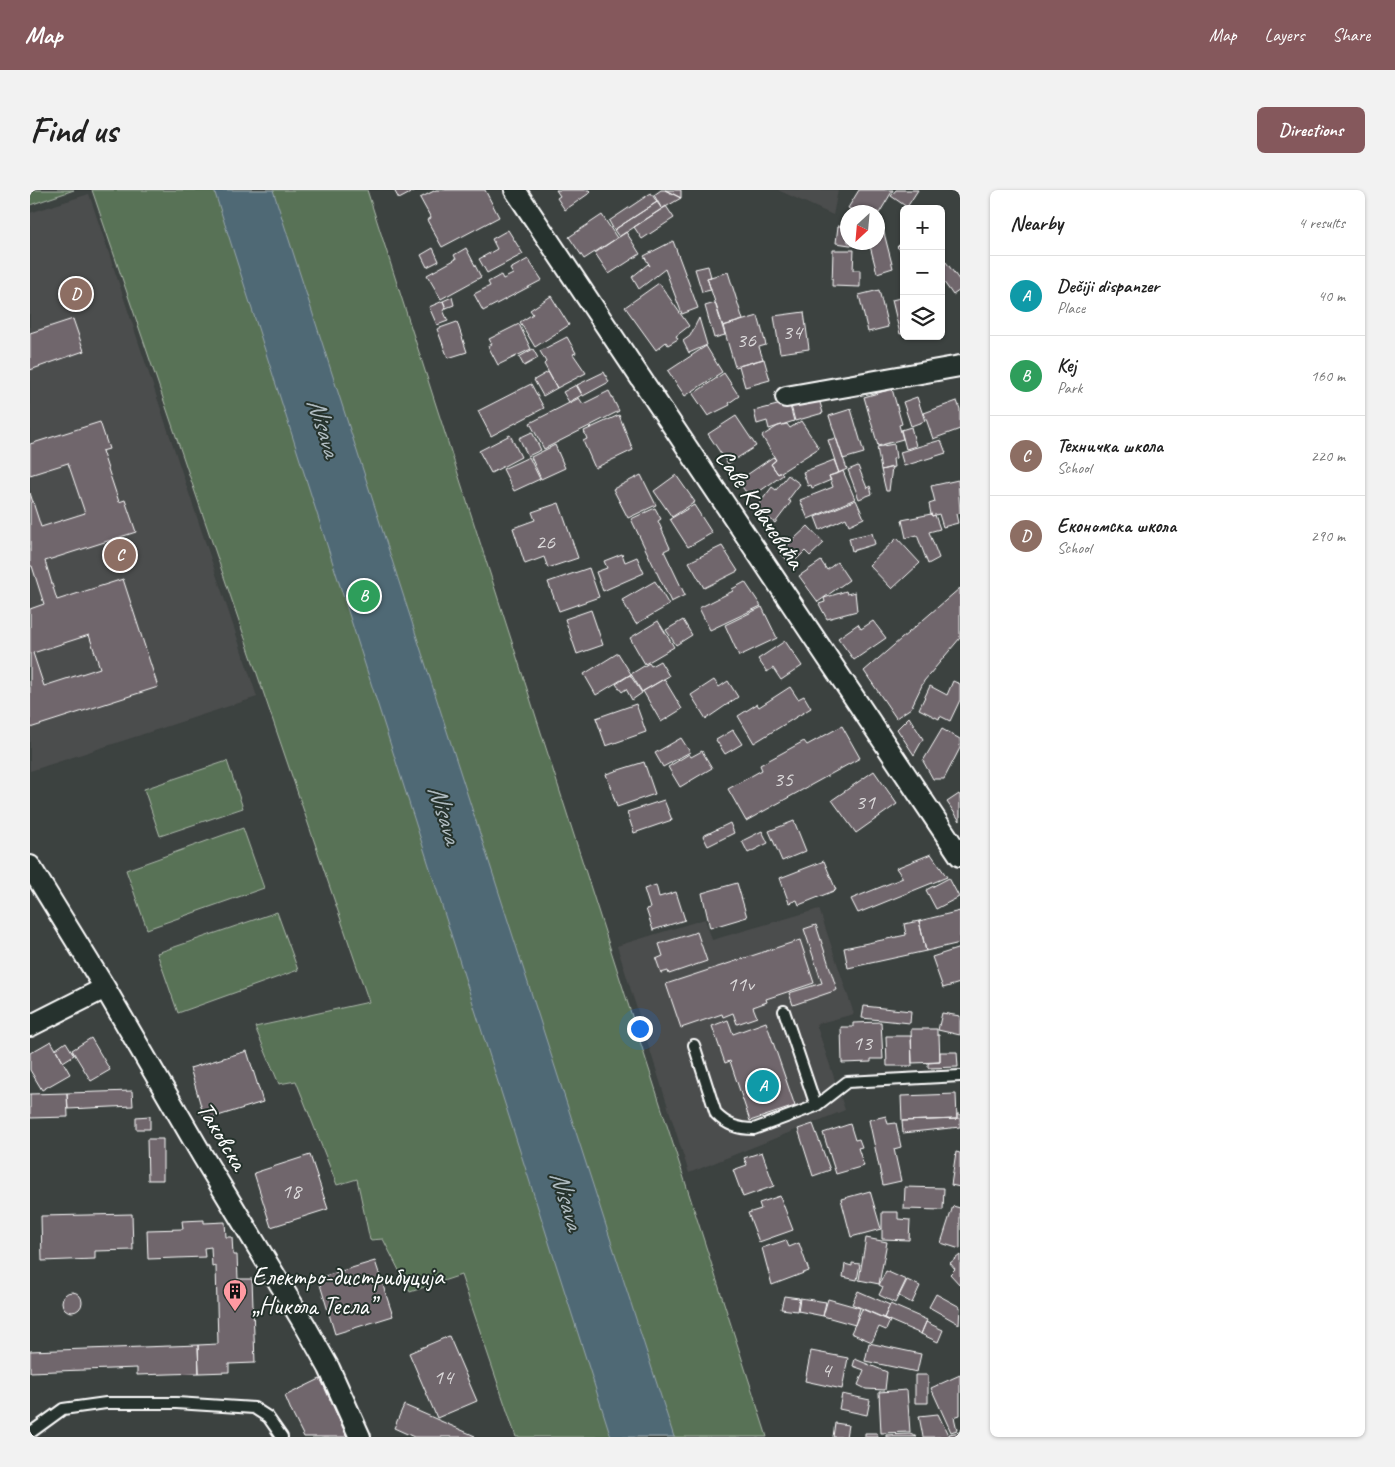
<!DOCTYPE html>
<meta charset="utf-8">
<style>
body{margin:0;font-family:Caveat,sans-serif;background:#f2f2f2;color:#222}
.controls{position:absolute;right:15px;top:15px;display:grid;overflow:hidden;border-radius:8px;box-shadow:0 1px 4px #0004}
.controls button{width:45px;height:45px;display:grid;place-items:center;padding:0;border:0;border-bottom:1px solid #e0e0e0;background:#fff;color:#222;font:25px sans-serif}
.compass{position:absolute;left:810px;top:15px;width:45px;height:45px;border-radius:50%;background:#fff;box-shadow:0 1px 4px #0004;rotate:206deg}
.you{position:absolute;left:609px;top:838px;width:18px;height:18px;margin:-12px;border:4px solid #fff;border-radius:50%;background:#1a73e8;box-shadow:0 0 0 8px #1a73e833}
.badge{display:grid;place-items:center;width:32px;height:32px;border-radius:50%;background:#85585c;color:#fff;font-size:16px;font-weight:700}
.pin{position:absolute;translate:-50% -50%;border:2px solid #fff;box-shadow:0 1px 5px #0006}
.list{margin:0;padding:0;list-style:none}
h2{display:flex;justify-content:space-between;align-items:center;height:65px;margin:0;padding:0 20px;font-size:21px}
h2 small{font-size:16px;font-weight:400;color:#767676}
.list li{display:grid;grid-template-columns:32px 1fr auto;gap:15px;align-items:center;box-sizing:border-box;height:80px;padding:0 20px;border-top:1px solid #e0e0e0}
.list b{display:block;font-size:19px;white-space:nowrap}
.list p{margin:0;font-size:16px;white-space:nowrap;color:#767676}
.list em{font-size:16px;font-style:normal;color:#767676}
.icon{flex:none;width:28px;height:28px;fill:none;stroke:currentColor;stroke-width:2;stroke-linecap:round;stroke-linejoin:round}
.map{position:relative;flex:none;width:930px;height:1247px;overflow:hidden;border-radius:8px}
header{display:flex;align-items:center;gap:30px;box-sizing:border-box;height:70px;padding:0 25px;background:#85585c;color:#fff}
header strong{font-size:24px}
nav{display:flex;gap:28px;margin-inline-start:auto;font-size:18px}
.intro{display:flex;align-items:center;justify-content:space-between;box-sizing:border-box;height:120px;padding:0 30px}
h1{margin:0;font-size:35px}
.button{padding:12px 22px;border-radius:8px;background:#85585c;color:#fff;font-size:18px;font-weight:700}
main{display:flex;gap:30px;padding:0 30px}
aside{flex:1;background:#fff;border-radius:8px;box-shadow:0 1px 4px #0004}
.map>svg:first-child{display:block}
.built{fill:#4c4d4d}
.green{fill:#597257;stroke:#acb8ab}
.water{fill:#506975;stroke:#96a5ac}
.building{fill:#70666c;stroke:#fff;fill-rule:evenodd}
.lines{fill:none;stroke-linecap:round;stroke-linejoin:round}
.service-casing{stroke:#fff;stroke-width:14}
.minor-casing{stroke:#fff;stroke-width:24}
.service{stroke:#26332d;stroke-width:10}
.minor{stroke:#26332d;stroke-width:20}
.labels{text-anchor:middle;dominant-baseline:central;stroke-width:4;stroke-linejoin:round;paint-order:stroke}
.number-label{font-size:22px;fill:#dbd9da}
.street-label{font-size:25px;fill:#fff;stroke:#26332d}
.poi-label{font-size:25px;fill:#fff;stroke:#26332d;text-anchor:start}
.water-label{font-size:26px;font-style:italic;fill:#b0bcc1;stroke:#26332d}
</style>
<header>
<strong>Map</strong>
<nav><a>Map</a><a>Layers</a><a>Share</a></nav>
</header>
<div class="intro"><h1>Find us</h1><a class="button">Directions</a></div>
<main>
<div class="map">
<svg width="930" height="1247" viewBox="0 0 930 1247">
<rect width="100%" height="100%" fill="#3c4240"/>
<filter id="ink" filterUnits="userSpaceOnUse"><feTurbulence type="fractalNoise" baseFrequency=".02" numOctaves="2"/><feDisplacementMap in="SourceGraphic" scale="10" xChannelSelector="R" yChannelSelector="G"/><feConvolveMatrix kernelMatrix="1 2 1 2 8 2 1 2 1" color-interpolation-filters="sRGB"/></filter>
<g filter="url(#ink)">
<path class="built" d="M748,0H808L803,25Z
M59,4L227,507L0,581V23Z
M789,719L824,824L786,834L815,920L659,983L587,756L675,729L682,750Z"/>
<path class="green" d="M0,0H44L0,15Z
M62,0H337L737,1247H486L431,1085L380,1102L353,1049L340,1050L327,989L307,995L266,891L249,894L225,837L339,812Z
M197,571L213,618L130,646L114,599Z
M213,638L234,698L117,739L96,680Z
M247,722L268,780L148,823L127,763Z"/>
<path class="water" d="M184,0H243L644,1247H581Z"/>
<path class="building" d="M364,0H386L369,9Z
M406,0H455L469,27L412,57L397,30L401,28L390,8Z
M526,0H559L561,2L535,20L527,8L530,6Z
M631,0H635L651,8L632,19L624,5Z
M635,0H651V8Z
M829,0H863L848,25V22H826L818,18Z
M866,0H888L877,17L861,6Z
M621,3L627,12L584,40L579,31Z
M627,12L632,19L589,47L584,40Z
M636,16L644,28L612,49L604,37Z
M572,25L587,48L554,69L539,47Z
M808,36L818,37V52H835L834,57L806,53Z
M853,39L863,78L847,83L839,52H848V40Z
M478,40L493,64L457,83L449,69L467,59L462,49Z
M596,42L610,64L579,84L565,63Z
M874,50V63L867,57Z
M643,51L668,118L652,124L635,79L609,99L602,87L618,74L620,76L614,66Z
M403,58L409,71L397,77L391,65Z
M436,58L451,87L411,109L397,85L426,69L424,65Z
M803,60H824L823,80H830V97L802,96Z
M498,69L512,90L453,121L444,104L460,96L458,92L471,85L473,89L483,84L480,79Z
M916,72L930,91V100L923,105L911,88V76Z
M678,76L681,87L677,88L681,100L672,102L665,79Z
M698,82L713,130L693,136L677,88Z
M629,93L659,136L646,146L648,149L638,155L636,152L626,160L595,117Z
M849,100L858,137L838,142L829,105Z
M521,106L539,135L505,157L490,132L503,124L500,120Z
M422,107L424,115L416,118L413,111Z
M874,107V143L870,144L862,110Z
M413,111L416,119L413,120L418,131L407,135L399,117Z
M685,113L695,145L684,148L675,116Z
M774,122L779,159L750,163L744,126Z
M728,126L736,155L729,157L733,169L705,177L693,136Z
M669,128L677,155L659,163L653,151L660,146Z
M43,129L54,161L0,180V143Z
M427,132L437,162L418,168L407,139Z
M489,134L501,159L468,175L458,156L462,154L459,149Z
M537,147L546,163L543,164L556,183L527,198L514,174L516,172L510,161Z
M676,156L692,182L655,206L638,181Z
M503,159L508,168L494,176L489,167Z
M734,169L740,190L715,197L709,176Z
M518,182L527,198L513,206L504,190Z
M574,182L579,192L553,206L547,195Z
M694,183L709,206L699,213L700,215L678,226L663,204Z
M501,194L514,218L461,246L448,221Z
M546,195L552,205L539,212L533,202Z
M862,199L872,234L869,235L873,249L848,256L834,207Z
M579,201L589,221L514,259L500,233L549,208L553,214Z
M787,202L793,223L765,231L761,216Z
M887,207L895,231L881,236L873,212Z
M927,211L930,219V239L903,249L894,223Z
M759,212L764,231L739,239L737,231L727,234L724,221Z
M821,219L834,263L813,269L799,226Z
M589,225L603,260L565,278L553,251L557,249L554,241Z
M706,226L726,256L698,274L678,244Z
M771,231L789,258L748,284L741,274L746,270L732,246L748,236L757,234L760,238Z
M70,232L79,259L72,261L89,312L95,310L106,342L15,371L27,410L93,389L128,497L0,538V419L14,414L2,376H0V303L11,337L55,323L38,273L0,285V254ZM59,445L70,478L14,496L3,463Z
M881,237L886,256L876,259L871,240Z
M502,242L511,260L498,266L489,248Z
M480,245L491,267L461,283L449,261Z
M806,248L817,279L809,283L798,250Z
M911,250L916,263L874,276L870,262Z
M864,254L866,268L863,269L864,277L851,280L847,257Z
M525,255L535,278L511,289L501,267Z
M499,267L510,289L484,301L473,279Z
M743,267L746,270L741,274L748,284L751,282L753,285L720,308L708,291Z
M804,270L809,283L799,286L801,290L782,298L781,295L778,296L773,282Z
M828,276L837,298L840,296L842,304L829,309L818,280Z
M862,277L859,301H856L851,280Z
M813,281L825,309L778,329L770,310L803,297L799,286Z
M611,285L626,315L598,328L583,299Z
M646,285L665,312L642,327L624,301Z
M758,285L770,294L758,310L761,312L745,333L726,318L742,297L746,300Z
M928,290L930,323L926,324L928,333L913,337L909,324L902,326L901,324L899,314L905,312L901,296Z
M826,310L834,328L819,335L816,328L790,340L785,327Z
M529,313L548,368L518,378L514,367L495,374L483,338L505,330L502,322Z
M664,315L682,343L658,357L640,329Z
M625,318L631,329L628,331L640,358L634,361L655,405L641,412L601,329Z
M901,324L902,326L905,325L910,339L899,342L909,368L898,374L887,345L876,348L872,330Z
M778,336L794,353L780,366L775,361L761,375L750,362Z
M842,343L845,354L822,361L819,348Z
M867,348L890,373L862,399L839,375Z
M692,356L708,381L674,398L659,372Z
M592,364L595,372L607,367L614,383L573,401L566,382L577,378L574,371Z
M791,371L797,380L807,372L819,390L788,412L769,386Z
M559,378L569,407L529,421L518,392Z
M625,391L639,415L606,434L592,410Z
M715,392L731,416L680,440L669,418L703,401L702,399Z
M930,398V448L894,491L881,518L866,528L834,481Z
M816,401L817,404L825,402L827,421L797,429L789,414L795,412L794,408Z
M732,417L747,448L709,466L695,435Z
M561,420L573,455L547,464L535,429Z
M653,430L662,445L646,455L636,440Z
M628,431L644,457L615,474L600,448Z
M843,431L856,448L824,470L808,448L828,434L831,439Z
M755,451L772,476L751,490L743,478L737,482L728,469Z
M588,463L601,484L566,505L554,484Z
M630,471L639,486L612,502L601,484L619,473L621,476Z
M600,485L612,503L602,510L596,499L592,502L586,494Z
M634,489L652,519L631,532L613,501Z
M684,490L689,497L698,491L708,507L676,529L661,505Z
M923,491L930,494V510L920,531L910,526L909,529L889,519L900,496L917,505Z
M760,497L768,509L774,506L781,518L724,553L708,526L727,514L729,517Z
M606,514L616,542L576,556L566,528Z
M879,527L893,549L884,565L867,539Z
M812,536L830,568L716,631L698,599L732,580L730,575L774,551L777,555Z
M912,539L930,549V558L914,589H903L893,571Z
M703,540L712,554L695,564L686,550Z
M651,548L660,562L633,577L625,563Z
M672,561L682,578L650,597L638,577L659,564L661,567Z
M614,572L625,604L587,617L576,584Z
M844,581L867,614L826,643L802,610Z
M929,604L930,606V631L917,612Z
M634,610L642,630L604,643L597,622Z
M764,631L776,661L752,671L739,641Z
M700,633L704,643L678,656L673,646Z
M732,641L738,653L718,663L712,651Z
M901,664L917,687L828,723L821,709L873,688L866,678Z
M794,671L806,700L769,715L767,710L759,713L750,688Z
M919,688L929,707L906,719L896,700Z
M707,693L717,727L680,738L672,703Z
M626,695L629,707L646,702L655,730L623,740L616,719L620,718L614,699Z
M930,721V753L896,761L889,731Z
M889,731L896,761L818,778L814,758L876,745L874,734Z
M786,735L807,800L763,815L759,803L792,793L774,739Z
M667,742L677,771L639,784L638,781L631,783L626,769L633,766L629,754Z
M770,750L784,793L736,809L737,812L723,817L727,827L707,834L703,823L693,827L692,824L651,838L636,794Z
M930,758V793L913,798L902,767Z
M834,816L881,821L880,833L832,828Z
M912,823L930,826V845L908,840Z
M698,830L703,844L736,832L765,916L720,931L700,871L695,873L682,836Z
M851,832L853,869H841V872L812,873L811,837H823V833Z
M881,839H907V845H909L910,872L882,873Z
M856,846H881L882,876H857Z
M61,848L80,880L61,891L42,860Z
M21,851L40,884L12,900L0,880V863Z
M36,852L44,865L33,872L26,859Z
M217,861L233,912L175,930L160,878Z
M910,862H927L928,877L898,878V873L910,872Z
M102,901L103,916L38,919L37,903Z
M37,903L38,927L0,928V904Z
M926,904L927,929L872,931L871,906Z
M927,924H930V937L873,943L872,931L927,929Z
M120,926V939H106V927Z
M856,926L858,934L866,933L871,957L864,959L871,991L853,995L839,930Z
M783,934L800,980L783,986L768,939Z
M820,934L825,950L829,949L832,957L828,958L834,976L806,984L793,943Z
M117,949H133V990H118Z
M732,962L744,996L713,1007L703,980L717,975L714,968Z
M926,962L930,963V997L921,995Z
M280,965L298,1019L241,1037L224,983Z
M875,997L914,998L913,1020L874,1019Z
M840,1001L851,1039L821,1047L811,1009Z
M750,1006L763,1040L729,1052L718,1023L731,1019L729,1013Z
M923,1016L930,1018V1059L911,1053Z
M852,1022H868V1029L880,1030L879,1050L852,1049Z
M102,1024L103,1060L65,1061V1069L12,1071L11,1026Z
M174,1030V1033L195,1032L196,1047H202L203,1065H207L208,1089H222L225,1173L199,1174V1182L169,1183L168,1155L188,1154L186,1076L182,1077L181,1057L174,1058L175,1067L118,1069L117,1040L153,1039L152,1031Z
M836,1048L857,1052L849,1094L829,1090Z
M756,1050L759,1057L769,1053L779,1081L742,1095L732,1058Z
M930,1065V1095L920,1084L925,1079L920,1073Z
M345,1071L363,1126L305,1144L288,1088Z
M822,1073L830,1074L827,1090L813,1087L815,1074L822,1076Z
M856,1081L876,1090L865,1113L849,1105L853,1097L849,1095Z
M877,1090L890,1096L882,1113L869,1106Z
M828,1101L860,1115L854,1128L822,1114Z
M32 1112a10 10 0 1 1 20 0a10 10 0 1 1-20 0Z
M906,1104L930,1117L929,1134L899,1117Z
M754,1106L769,1108L767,1121L751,1119Z
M770,1108L796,1112L793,1126L768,1121Z
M798,1109L830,1118L825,1135L793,1126Z
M860,1114L897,1130L891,1144L854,1128Z
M832,1119L860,1131L856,1140L849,1137L842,1152L821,1143Z
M896,1132L913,1140L908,1152L891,1144Z
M419,1146L447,1211L407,1228L379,1163Z
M839,1153L891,1164L887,1182L835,1171Z
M168,1155L169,1183L107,1185V1178L0,1182V1161Z
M781,1161L818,1168L812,1199L775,1191Z
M825,1169L857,1182L855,1200L836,1199L828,1195L834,1180L823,1176Z
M885,1185H898V1213H885Z
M930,1185V1225L924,1227L927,1240L921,1242L901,1198Z
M290,1189L292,1192L317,1247H274L263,1225L255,1206Z
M877,1200L880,1242L851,1243L849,1202Z
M812,1204L840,1210L837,1225L809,1219Z
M374,1215L445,1246L444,1247H384L364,1238Z
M908,1224L919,1247H893L889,1226Z
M805,1233L818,1235L816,1247H803Z
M930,1242V1247H920L919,1244Z
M835,1243H847L848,1247H835Z
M880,1244L887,1247H856V1245Z"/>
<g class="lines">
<g class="service-casing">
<path id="service" d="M754,821L786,916
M664,855L686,924C697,935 708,939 724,939L786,916L817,892L930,886
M0,1243L33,1219L76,1213H146L224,1218L238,1227L252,1247"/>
</g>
<g class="minor-casing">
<path id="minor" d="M485,0L930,666
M756,207L930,176
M0,676L75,798L172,965L276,1137L299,1178L330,1247
M0,836L75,798"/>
</g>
<use href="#service" class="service"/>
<use href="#minor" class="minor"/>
</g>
</g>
<defs>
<g id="building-pin" transform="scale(1.25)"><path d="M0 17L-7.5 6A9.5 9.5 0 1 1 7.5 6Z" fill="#ff9aa2" stroke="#26332d"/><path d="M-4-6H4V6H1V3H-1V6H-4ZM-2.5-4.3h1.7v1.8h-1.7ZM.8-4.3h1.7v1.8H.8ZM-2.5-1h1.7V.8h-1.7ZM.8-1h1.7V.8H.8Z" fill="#111"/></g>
</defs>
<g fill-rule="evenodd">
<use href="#building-pin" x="205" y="1101"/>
</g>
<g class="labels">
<g class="number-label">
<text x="762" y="142">34</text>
<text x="716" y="150">36</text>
<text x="515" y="352">26</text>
<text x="753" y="589">35</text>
<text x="835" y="612">31</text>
<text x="710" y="794">11v</text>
<text x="832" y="853">13</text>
<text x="261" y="1001">18</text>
<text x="796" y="1180">4</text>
<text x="413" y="1187">14</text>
</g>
<g class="street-label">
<text transform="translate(730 319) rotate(56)">Саве Ковачевића</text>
<text transform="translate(192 946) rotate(59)">Таковска</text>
</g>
<g class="poi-label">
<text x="222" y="1087">Електро-дистрибуција<tspan x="222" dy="29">„Никола Тесла”</tspan></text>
</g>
<g class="water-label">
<text transform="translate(294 237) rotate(73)">Nisava</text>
<text transform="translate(415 624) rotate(73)">Nisava</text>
<text transform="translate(537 1010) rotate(73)">Nisava</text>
</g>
</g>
</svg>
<div class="controls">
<button>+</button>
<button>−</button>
<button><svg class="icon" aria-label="layers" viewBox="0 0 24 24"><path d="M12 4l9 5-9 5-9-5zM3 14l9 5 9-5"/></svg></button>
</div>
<svg class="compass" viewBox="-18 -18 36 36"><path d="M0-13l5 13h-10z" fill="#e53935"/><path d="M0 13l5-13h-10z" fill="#767676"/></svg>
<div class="you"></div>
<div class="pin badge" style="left:733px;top:896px;background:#0f9aa8">A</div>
<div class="pin badge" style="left:334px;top:406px;background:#2e9e5b">B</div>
<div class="pin badge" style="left:90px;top:365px;background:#8d6e63">C</div>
<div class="pin badge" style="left:46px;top:104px;background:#8d6e63">D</div>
</div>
<aside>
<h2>Nearby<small>4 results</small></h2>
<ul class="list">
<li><span class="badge" style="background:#0f9aa8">A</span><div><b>Dečiji dispanzer</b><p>Place</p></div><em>40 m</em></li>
<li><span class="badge" style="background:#2e9e5b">B</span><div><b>Кеј</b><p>Park</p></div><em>160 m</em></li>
<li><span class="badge" style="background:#8d6e63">C</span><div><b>Техничка школа</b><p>School</p></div><em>220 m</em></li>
<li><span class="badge" style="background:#8d6e63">D</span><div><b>Економска школа</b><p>School</p></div><em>290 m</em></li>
</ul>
</aside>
</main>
